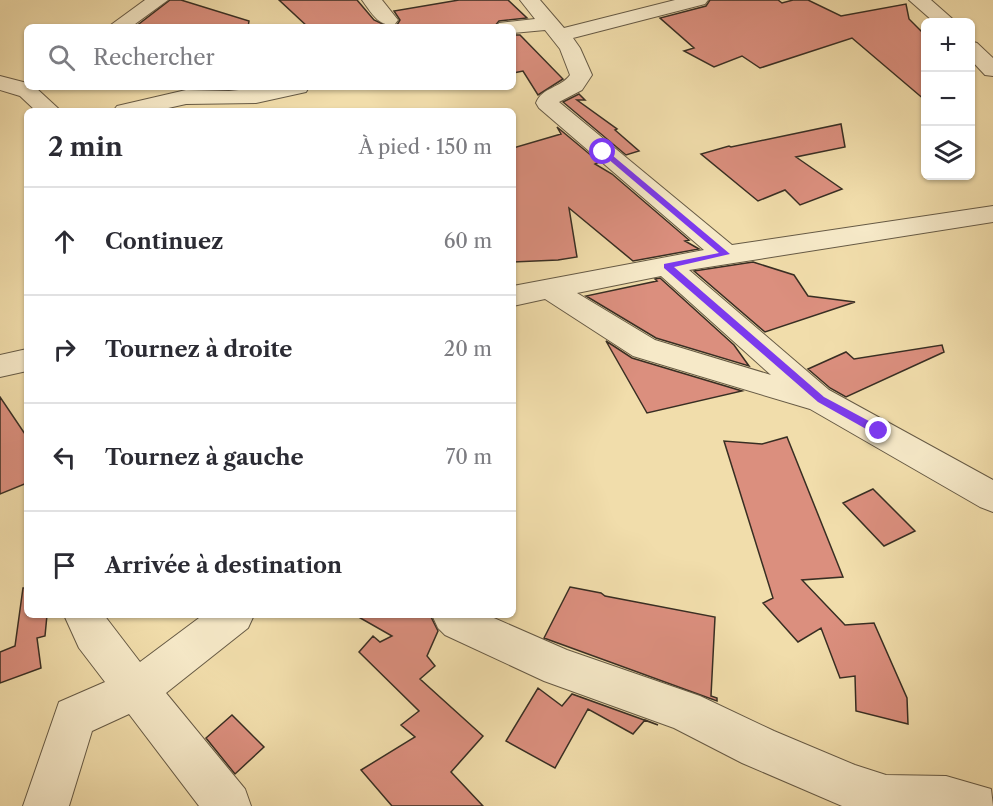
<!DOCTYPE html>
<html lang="fr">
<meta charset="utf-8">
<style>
body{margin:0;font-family:"Libre Caslon Text",serif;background:#f2f2f3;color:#2b2b33}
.controls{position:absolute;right:18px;top:18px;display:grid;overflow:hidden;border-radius:9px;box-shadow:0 2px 4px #0004}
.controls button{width:54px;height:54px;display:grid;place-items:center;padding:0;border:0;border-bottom:2px solid #e1e1e2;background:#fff;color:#2b2b33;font:30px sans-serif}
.stop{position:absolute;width:18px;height:18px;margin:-14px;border:4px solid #7c3aed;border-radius:50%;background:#fff}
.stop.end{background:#7c3aed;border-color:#fff;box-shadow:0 2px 6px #0008}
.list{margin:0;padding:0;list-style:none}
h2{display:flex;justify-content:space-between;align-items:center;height:78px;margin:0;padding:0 24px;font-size:26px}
h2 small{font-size:20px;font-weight:400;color:#7c7c81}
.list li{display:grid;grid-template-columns:39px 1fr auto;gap:18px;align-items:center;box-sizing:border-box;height:108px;padding:0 24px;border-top:2px solid #e1e1e2}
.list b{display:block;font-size:22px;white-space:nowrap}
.list em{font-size:20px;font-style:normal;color:#7c7c81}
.icon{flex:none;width:33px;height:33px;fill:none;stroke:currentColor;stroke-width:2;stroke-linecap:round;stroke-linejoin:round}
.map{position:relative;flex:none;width:993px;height:806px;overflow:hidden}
.search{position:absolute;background:#fff;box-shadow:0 2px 4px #0004;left:24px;top:24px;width:492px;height:66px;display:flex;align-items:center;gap:15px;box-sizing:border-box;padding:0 21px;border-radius:9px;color:#7c7c81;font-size:22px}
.panel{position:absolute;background:#fff;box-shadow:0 2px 4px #0004;left:24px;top:108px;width:492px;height:510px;border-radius:9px}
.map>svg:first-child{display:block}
.building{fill:#db8f7e;stroke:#382e23;stroke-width:1.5}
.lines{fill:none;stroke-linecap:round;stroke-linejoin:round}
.minor-casing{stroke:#665a45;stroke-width:2}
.minor{fill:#f6e9c8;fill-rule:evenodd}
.route{fill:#7c3aed}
</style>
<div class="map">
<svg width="993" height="806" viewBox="0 0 993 806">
<rect width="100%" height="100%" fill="#f1ddab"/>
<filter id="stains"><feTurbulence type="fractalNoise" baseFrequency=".00333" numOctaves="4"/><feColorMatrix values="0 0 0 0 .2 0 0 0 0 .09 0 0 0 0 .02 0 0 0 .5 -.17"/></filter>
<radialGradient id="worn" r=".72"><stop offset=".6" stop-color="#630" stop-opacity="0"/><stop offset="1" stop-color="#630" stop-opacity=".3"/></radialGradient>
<path class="building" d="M170,0H181L249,21L248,27H135Z
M279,0H357L374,20L389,27L397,25L400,20L394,11L459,0H508L527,18L499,21L494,27H308Z
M710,0H778L782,3L793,0H808L841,16L906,4L909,19L926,36V101L852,38L760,68L742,56L714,67L684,51L694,48L660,18L706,6Z
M513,35H520L563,79L538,95L523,71L513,73Z
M579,94L585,100H577L617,129L615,130L639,151L626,155L563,102Z
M841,124L845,147L796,157L842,189L800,205L785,190L758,201L701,154L729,146L731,147Z
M557,127L599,162L595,164L612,174L689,240L685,241L699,249L633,261L569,208L577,257L558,260L513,262V148L561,134Z
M753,262L794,275L808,296L855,302L765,332L694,271Z
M660,278L734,345L749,366L656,338L586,296L657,281L655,279Z
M606,341L632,358L742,391L647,413Z
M942,345L944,352L846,397L830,388L808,369L846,352L854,359Z
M0,397L27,437V483L0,494Z
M787,437L843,577L802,580L845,625L874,623L907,698L908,724L856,711L855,676L840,678L821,628L798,642L763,603L773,598L724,441L762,444Z
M873,489L915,531L884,546L843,503Z
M570,587L601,593L605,596L715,617L711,696L717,698V701L544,638Z
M23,588H27V615H47L45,636L37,638L41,668L0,683V652L15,646Z
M355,615H430L438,631L427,656L435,666L420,679L483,736L451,772L483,806H392L361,770L415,737L401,725L419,711L359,652L373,636L380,642L392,636Z
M538,688L562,706L572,694L658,725L645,720L633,734L588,709L555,768L506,741Z
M232,715L264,747L235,774L206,738Z"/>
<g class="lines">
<g class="minor-casing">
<path id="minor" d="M145,0H168L131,27H108Z
M362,0H382L398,20L395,24C379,28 371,12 362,0Z
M520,0H540L564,28L675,0H708L705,4L573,38L580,48L592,75L582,90L559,102L732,245L993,206V222L689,270L829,390L993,480V512L980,507L810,409L633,356L545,299L513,306V286L704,250L539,108L536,103C542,87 561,88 570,75L560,49L545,30L513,33V27H496L499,23L535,19ZM661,276L771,375L655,340L577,293Z
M909,0H931L956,22H934Z
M970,41L977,43L993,58V76L985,75L970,59Z
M0,76L27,83V87H35L61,111H36L20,96L0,90Z
M267,87H309L306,92L256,103L186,104L155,111H113L117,106L186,90L229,91Z
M27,349V371L0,377V355Z
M64,615H104L140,662L203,615H254L248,628L166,693L245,789L251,806H199L129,714L92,731L69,806H23L59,702L105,682L79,648Z
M432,615H487L567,650L700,696L774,731L855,765L886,775L946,776L991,789L993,806H842L742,763L674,728L544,681L445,635L438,628Z"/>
</g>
<use href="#minor" class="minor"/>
</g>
<path class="route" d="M601,150H606L730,254L674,267L824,397L882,428V434H875L818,402L664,268V264L719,253L601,153Z"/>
<rect width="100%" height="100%" filter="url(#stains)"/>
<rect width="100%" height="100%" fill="url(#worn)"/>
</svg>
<div class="controls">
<button>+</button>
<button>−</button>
<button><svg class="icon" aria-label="layers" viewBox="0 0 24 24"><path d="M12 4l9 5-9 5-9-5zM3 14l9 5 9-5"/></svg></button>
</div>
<div class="stop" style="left:603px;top:152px"></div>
<div class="stop end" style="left:879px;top:431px"></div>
<div class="search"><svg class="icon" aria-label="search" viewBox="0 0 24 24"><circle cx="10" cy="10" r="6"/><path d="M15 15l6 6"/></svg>Rechercher</div>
<section class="panel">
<h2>2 min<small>À pied · 150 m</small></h2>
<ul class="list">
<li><svg class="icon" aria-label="ahead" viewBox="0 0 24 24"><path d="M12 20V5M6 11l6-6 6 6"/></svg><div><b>Continuez</b></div><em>60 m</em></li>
<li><svg class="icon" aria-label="right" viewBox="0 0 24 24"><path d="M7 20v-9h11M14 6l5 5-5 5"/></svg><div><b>Tournez à droite</b></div><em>20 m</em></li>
<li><svg class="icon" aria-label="left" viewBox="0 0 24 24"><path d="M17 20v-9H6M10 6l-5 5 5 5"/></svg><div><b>Tournez à gauche</b></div><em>70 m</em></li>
<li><svg class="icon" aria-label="arrive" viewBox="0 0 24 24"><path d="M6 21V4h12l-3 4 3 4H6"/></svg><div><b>Arrivée à destination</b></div></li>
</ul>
</section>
</div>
